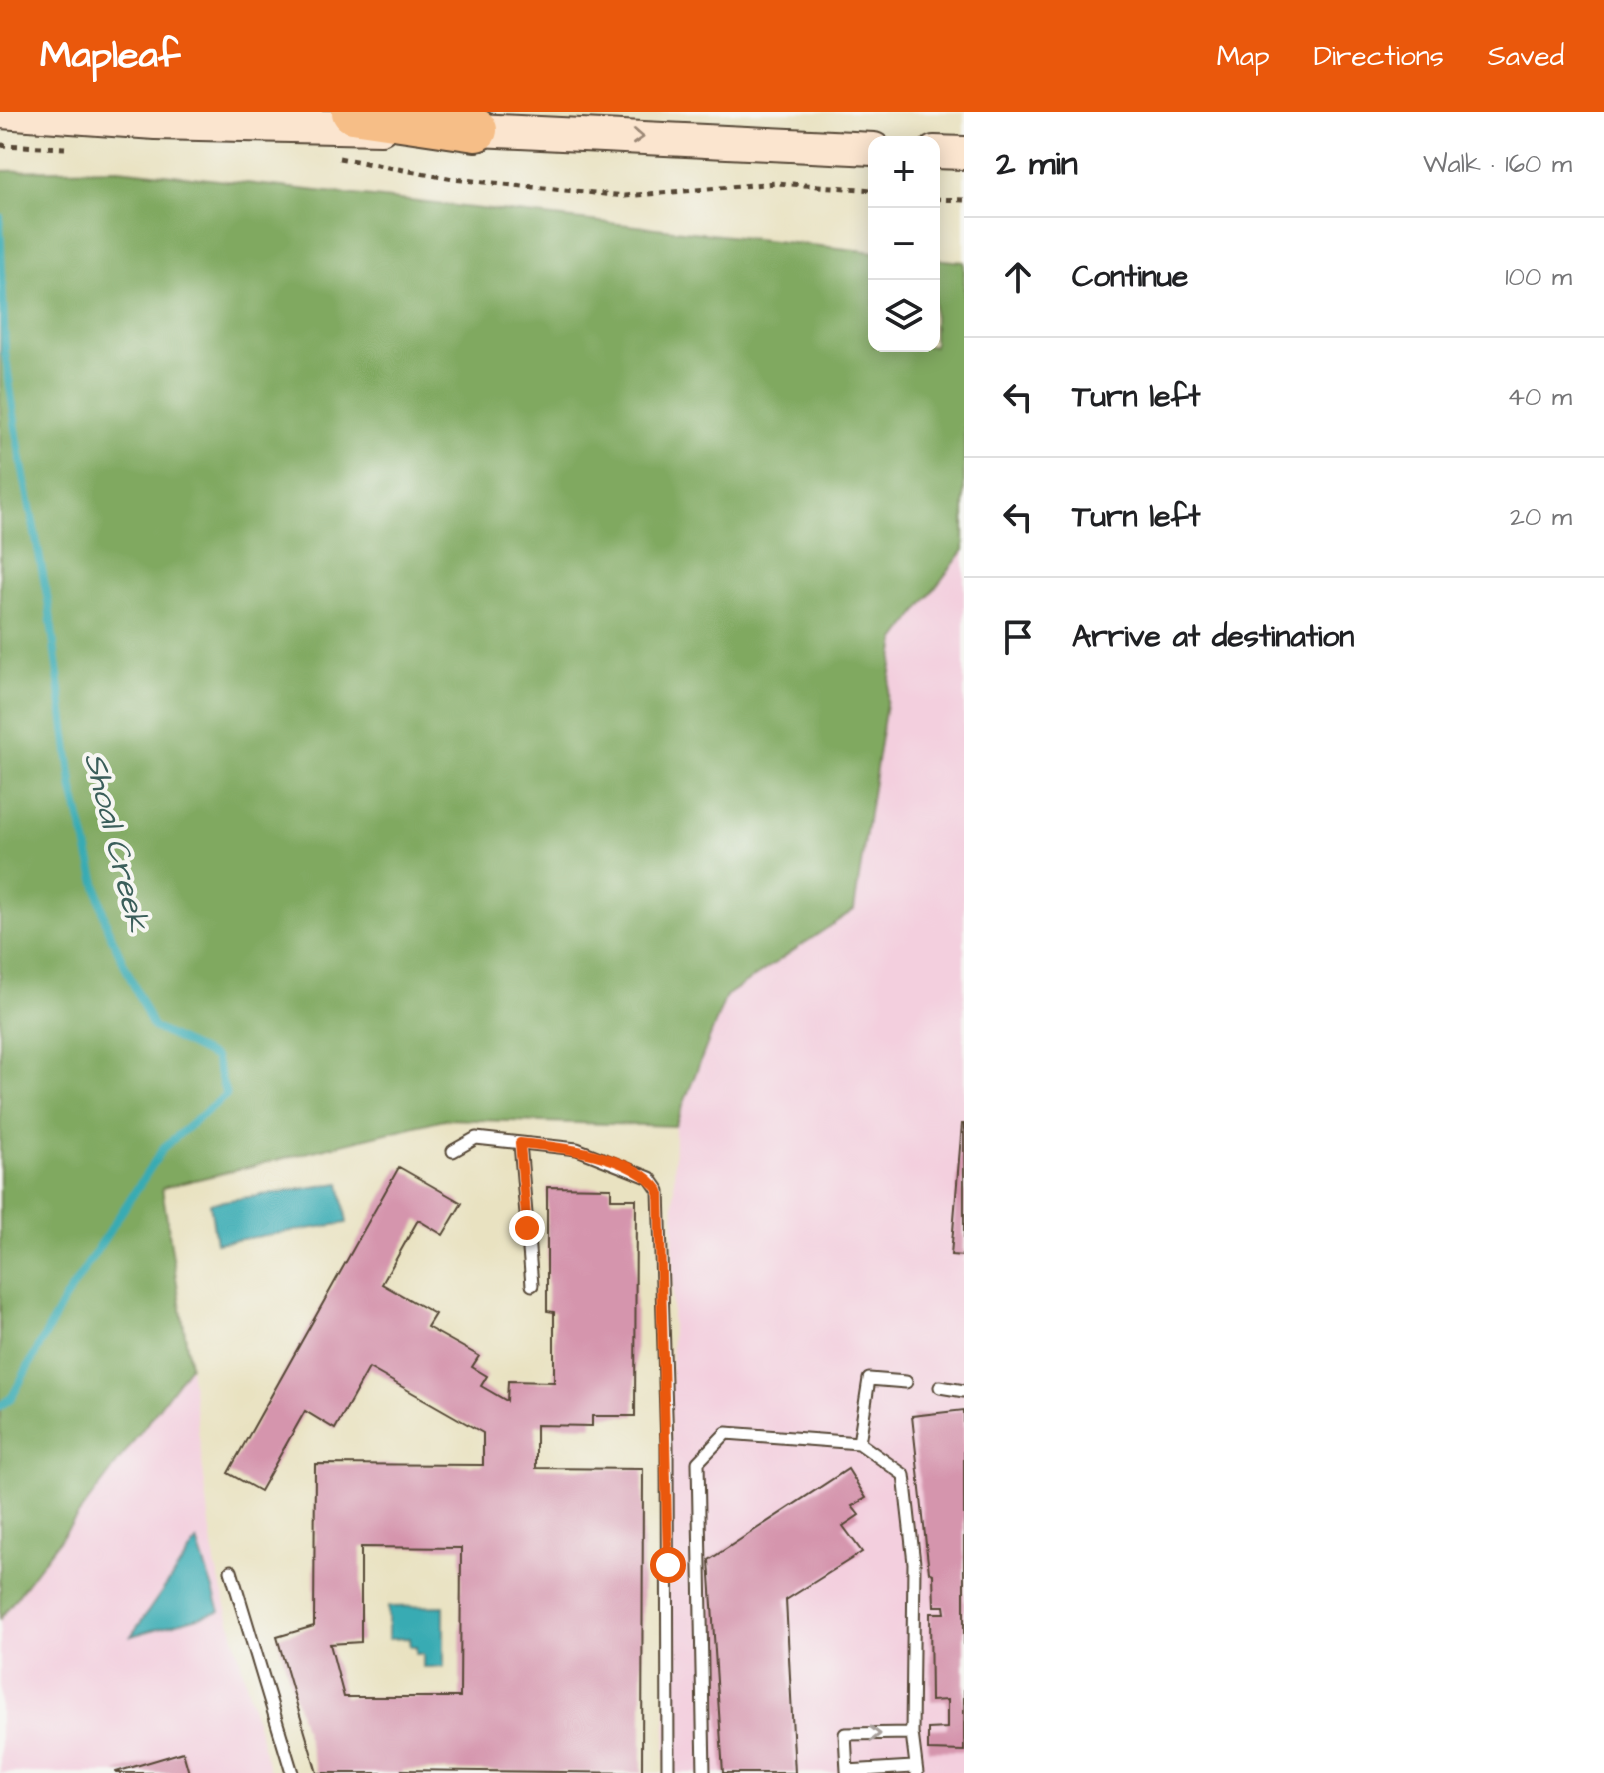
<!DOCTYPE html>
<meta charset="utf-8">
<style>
body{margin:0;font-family:"Architects Daughter",sans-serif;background:#f2f2f2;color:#202124}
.controls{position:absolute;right:24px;top:24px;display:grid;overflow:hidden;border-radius:16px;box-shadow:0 4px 20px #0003}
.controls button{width:72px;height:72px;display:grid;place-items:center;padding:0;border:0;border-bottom:2px solid #e0e0e0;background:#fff;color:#202124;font:40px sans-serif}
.stop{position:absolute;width:24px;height:24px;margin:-18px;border:6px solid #ea580c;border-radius:50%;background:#fff}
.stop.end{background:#ea580c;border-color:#fff;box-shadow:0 2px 8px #0008}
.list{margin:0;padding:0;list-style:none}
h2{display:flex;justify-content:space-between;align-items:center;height:104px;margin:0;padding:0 32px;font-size:34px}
h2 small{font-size:26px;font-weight:400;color:#757577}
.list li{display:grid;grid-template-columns:52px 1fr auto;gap:24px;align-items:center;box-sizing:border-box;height:120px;padding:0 32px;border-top:2px solid #e0e0e0}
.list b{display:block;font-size:30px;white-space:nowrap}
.list em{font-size:26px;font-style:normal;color:#757577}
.icon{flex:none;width:44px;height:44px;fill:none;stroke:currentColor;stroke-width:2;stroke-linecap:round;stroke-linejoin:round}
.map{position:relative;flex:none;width:964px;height:1661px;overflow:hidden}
header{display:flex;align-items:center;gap:48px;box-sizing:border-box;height:112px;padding:0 40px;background:#ea580c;color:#fff}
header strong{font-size:38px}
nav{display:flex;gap:44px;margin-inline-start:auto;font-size:28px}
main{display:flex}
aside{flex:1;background:#fff}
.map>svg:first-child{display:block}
.built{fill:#f3cfde}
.forest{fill:#80a960;stroke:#5e6a3f;stroke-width:2}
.water{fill:#39abb3;stroke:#3a6a68;stroke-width:2}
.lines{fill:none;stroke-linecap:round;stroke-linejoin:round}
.stream{stroke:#39abb3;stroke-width:8}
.building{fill:#d595ad;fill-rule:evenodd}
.service-casing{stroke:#554636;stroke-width:15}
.secondary-casing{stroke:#554636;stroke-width:36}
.motorway-casing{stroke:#554636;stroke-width:46}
.path{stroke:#554636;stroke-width:5;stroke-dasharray:6 6;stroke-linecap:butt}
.service{stroke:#fff;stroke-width:11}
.secondary{stroke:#fbe5cf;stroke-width:32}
.motorway{stroke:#f6be87;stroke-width:42}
.oneway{stroke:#9b8876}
.oneway2{stroke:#a79f9a}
.route{stroke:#ea580c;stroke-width:10}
.labels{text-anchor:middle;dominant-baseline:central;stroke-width:8;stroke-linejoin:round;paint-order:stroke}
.water-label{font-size:32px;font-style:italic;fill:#3a5e5a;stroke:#f6f6f2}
</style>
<header>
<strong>Mapleaf</strong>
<nav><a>Map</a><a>Directions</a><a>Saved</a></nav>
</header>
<main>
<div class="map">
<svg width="964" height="1661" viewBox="0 0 964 1661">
<rect width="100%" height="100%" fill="#f6f6f2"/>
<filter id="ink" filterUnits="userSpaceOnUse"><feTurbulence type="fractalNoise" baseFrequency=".0125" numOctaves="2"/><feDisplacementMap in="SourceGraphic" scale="16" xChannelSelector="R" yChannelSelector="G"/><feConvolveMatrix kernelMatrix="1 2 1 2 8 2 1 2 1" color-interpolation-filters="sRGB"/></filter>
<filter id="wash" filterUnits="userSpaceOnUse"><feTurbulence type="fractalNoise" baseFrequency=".006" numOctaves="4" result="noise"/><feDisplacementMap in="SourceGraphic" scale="32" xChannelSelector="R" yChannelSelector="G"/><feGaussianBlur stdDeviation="1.8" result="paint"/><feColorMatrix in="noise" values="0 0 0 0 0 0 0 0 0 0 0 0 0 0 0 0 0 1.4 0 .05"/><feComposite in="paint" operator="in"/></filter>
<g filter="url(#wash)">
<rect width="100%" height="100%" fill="#e9e2c1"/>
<path class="built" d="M964,438V1661H665L675,1014L726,884L854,798L896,528Z
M190,1254L215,1452L270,1661H0V1507Z"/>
<path class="forest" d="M118,57L874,140V234H934V147L964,150V438L896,528L854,798L726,884L675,1014L444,1007L162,1076L190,1254L0,1507V59Z"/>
<path class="water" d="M340,1071L347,1111L216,1131L210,1091Z
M197,1429L220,1499L131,1524Z
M444,1494V1555H423V1542H416V1535H410L409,1526L388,1527V1495Z"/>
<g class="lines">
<path class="stream" d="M0,1294L12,1285L63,1190L164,1035L226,983L215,946L153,915L107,815L73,678L49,494L20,343L5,240L0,105"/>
</g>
<g id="blocks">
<path class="building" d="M962,1012H964V1144L951,1143Z
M399,1055L462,1091L443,1123L418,1108L382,1172L435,1202L427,1215L479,1244L472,1255L487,1264L481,1274L507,1289L508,1269L554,1270V1200L547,1199V1075L611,1076V1087H636L635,1304H592V1314L536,1313V1356L643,1357L642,1661L402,1658L403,1661H317L277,1525L314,1514L315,1352L483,1353V1321L369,1256L335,1317L305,1299L260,1379L228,1361ZM361,1435L461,1436L460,1585H344L330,1532L361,1530Z
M964,1298V1639L928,1638V1617L947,1616V1588L931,1589L930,1501H945L944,1494H934L933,1462L929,1460L912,1304Z
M848,1357L866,1386L852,1394L859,1403L843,1414L862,1440L786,1488L795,1661H723L709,1448Z
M183,1640L189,1661H117L116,1660Z"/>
</g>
</g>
<g filter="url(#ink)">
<use href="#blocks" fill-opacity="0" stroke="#554636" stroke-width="2"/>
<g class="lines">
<g class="service-casing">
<path id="service" d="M520,1031L532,1173
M453,1039L476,1026L577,1037L650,1066L659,1079L667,1334L668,1661
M906,1270L869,1267L859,1331L904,1363L914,1451L912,1621L917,1661
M940,1275L964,1279
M231,1459L292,1661
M912,1621L845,1622L847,1659L913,1655
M704,1661L698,1350L726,1321L859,1331"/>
</g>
<g class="secondary-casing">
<path id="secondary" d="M1,0L155,11L381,16
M455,17L874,37
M934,40L964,41"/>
</g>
<g class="motorway-casing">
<path id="motorway" d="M353,0L476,18"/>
</g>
<path class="path" d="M0,33L65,36
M339,46L453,67L625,84L777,71L874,78
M934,87L964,88"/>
<use href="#service" class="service"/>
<use href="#secondary" class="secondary"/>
<use href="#motorway" class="motorway"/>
</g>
<defs><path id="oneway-chevron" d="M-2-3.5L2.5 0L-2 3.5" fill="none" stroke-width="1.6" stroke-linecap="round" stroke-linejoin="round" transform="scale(2)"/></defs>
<use class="oneway" href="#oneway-chevron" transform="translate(638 25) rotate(3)"/>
<use class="oneway2" href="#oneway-chevron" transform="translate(875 1622) rotate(-1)"/>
</g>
<g class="lines" filter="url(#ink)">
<path class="route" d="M527,1116L520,1031C561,1035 634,1043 659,1079L668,1453"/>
</g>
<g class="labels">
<g class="water-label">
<text transform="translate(116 730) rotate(76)">Shoal Creek</text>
</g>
</g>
</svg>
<div class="controls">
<button>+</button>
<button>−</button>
<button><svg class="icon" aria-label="layers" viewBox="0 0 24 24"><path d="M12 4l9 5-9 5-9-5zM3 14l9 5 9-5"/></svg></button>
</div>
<div class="stop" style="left:668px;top:1453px"></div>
<div class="stop end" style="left:527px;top:1116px"></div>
</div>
<aside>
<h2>2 min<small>Walk · 160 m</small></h2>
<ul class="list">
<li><svg class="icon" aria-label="ahead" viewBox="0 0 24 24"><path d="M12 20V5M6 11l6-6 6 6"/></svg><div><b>Continue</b></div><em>100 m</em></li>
<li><svg class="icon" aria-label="left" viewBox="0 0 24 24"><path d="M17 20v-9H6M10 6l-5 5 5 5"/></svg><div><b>Turn left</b></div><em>40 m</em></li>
<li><svg class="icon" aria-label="left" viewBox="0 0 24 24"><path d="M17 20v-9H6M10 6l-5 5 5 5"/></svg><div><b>Turn left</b></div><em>20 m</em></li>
<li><svg class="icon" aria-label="arrive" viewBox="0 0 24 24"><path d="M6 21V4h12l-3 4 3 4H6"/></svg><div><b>Arrive at destination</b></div></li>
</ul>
</aside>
</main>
